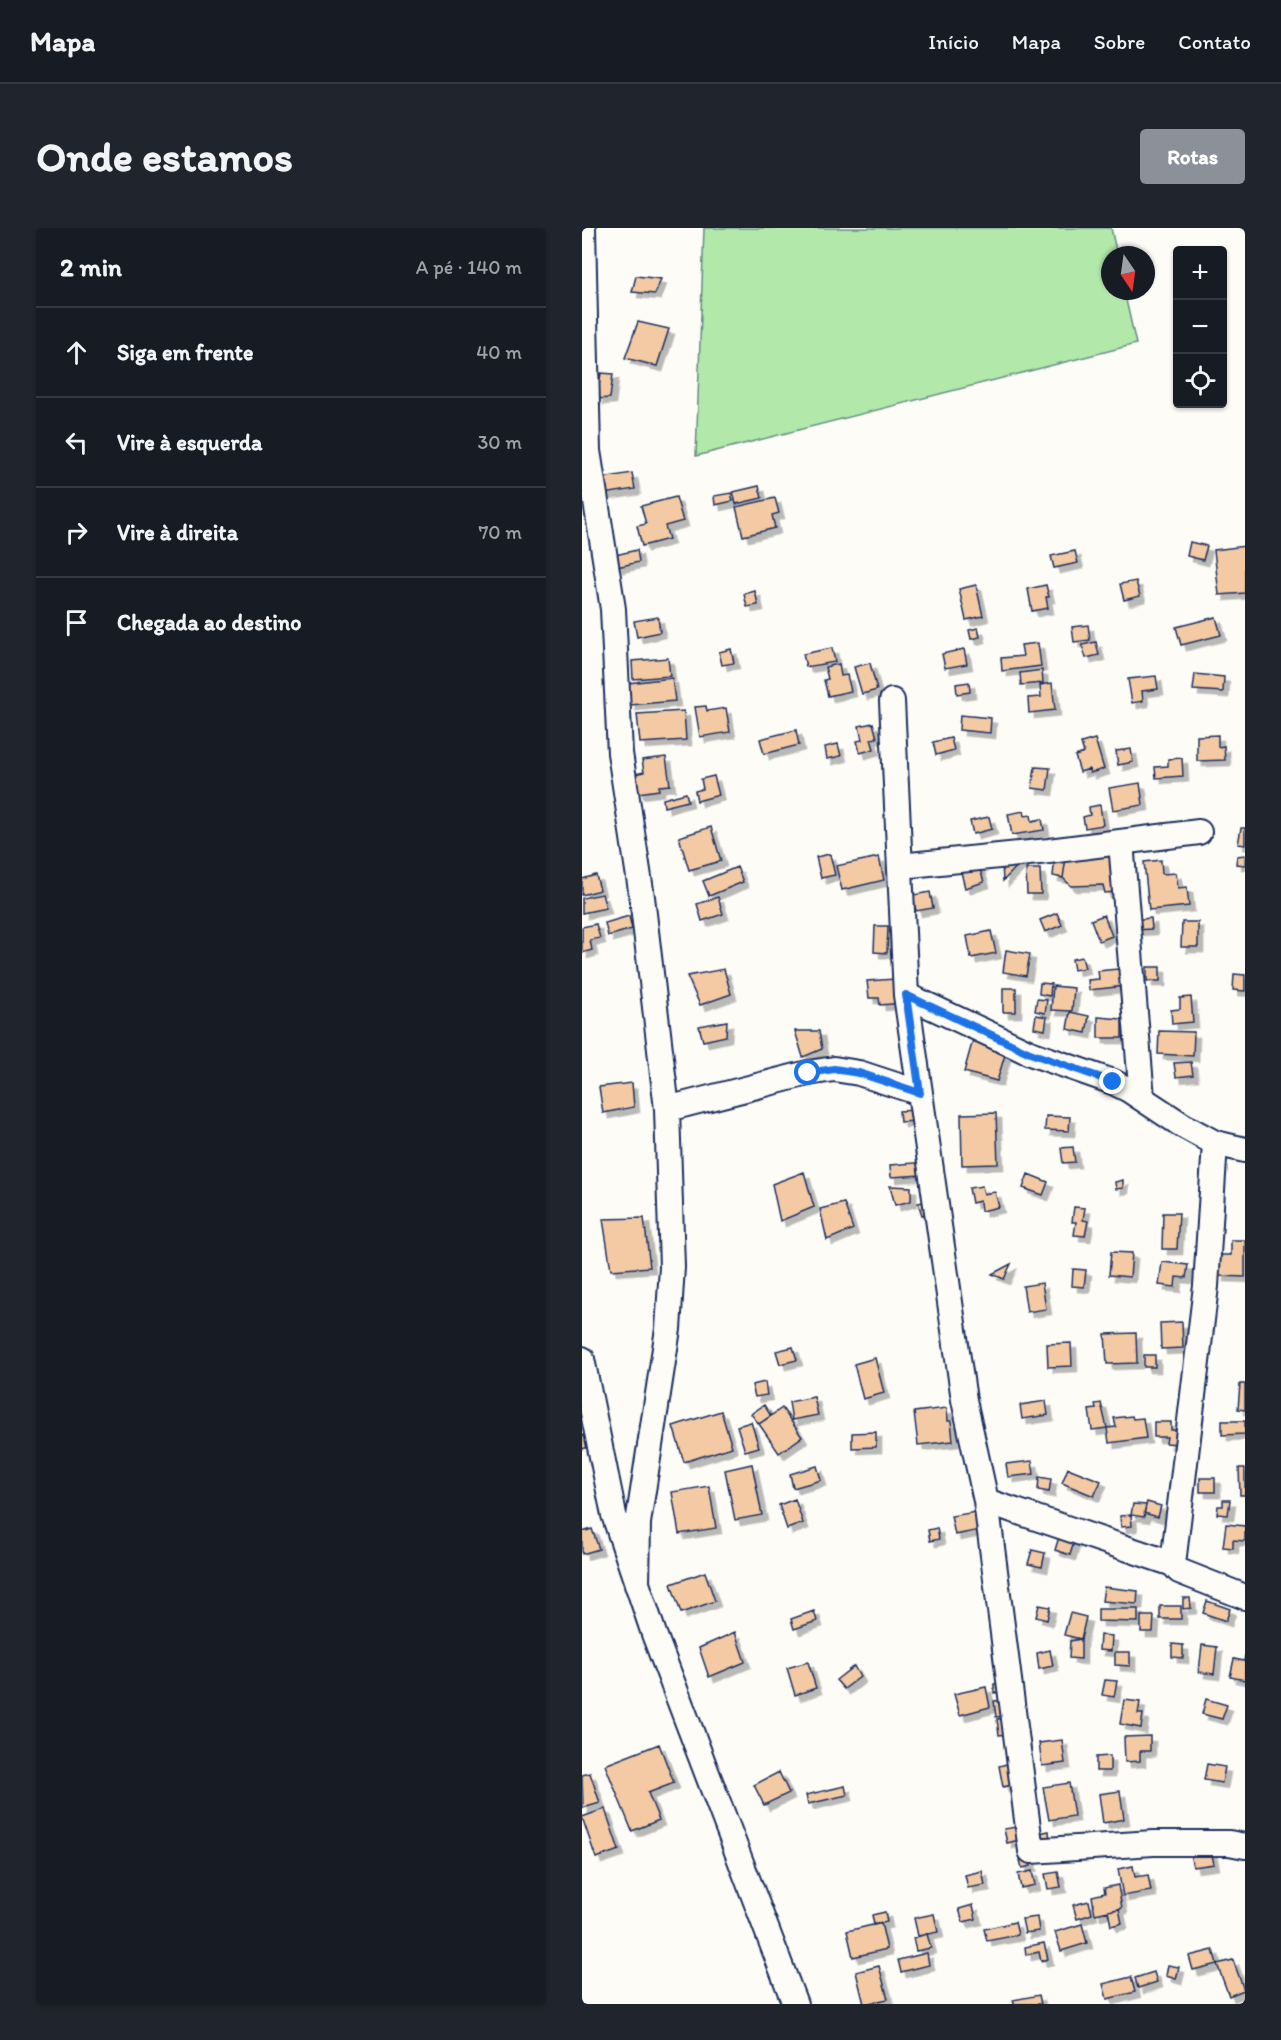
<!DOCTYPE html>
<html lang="pt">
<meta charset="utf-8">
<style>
body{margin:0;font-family:Itim,sans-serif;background:#20242c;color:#f1f3f6}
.controls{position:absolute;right:18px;top:18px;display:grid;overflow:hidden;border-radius:6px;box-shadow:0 2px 4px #0004}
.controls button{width:54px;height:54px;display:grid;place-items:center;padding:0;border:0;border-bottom:2px solid #363941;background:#171b24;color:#f1f3f6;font:30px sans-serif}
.compass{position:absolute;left:519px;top:18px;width:54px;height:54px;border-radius:50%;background:#171b24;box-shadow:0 2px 4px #0004;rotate:167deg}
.stop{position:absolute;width:18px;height:18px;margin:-14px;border:4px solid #1a73e8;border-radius:50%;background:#fff}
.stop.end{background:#1a73e8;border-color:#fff;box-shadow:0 2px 6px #0008}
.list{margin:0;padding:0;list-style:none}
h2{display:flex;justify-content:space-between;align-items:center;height:78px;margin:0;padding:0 24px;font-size:26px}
h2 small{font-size:20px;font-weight:400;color:#9ea1a6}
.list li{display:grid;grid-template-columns:39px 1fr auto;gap:18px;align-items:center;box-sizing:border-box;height:90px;padding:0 24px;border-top:2px solid #363941}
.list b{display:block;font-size:22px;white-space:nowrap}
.list em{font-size:20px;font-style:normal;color:#9ea1a6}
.icon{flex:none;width:33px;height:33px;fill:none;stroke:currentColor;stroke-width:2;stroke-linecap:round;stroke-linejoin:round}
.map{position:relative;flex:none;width:663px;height:1776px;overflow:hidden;border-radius:6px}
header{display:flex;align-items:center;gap:36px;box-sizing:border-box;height:84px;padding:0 30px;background:#171b24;border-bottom:2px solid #363941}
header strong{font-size:28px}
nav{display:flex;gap:33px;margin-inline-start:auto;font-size:21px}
.intro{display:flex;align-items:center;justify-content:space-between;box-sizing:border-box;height:144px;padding:0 36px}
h1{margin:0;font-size:42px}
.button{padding:15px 27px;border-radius:6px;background:#8c9099;color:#fff;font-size:21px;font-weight:700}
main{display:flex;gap:36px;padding:0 36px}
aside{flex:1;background:#171b24;border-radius:6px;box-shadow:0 2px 4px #0004}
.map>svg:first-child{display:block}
.green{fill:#b2e8aa;stroke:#668c84;stroke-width:1.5}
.building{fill:#f3caa3;stroke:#1b2f5e;stroke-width:1.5;filter:url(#shadow)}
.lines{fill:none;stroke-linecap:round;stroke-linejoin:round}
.minor-casing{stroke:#1b2f5e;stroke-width:28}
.minor{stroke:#fdfcf7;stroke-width:24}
.route{stroke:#1a73e8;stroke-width:8}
</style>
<header>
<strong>Mapa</strong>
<nav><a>Início</a><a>Mapa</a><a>Sobre</a><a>Contato</a></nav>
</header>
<div class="intro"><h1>Onde estamos</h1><a class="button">Rotas</a></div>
<main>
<aside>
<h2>2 min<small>A pé · 140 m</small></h2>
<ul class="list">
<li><svg class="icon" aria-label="ahead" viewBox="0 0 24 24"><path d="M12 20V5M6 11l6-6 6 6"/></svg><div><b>Siga em frente</b></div><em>40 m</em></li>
<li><svg class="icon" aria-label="left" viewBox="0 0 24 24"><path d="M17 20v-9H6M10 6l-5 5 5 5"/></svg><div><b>Vire à esquerda</b></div><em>30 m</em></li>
<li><svg class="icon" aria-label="right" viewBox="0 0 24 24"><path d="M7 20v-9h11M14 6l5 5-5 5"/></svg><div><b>Vire à direita</b></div><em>70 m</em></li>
<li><svg class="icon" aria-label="arrive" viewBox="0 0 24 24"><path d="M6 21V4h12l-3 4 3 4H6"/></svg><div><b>Chegada ao destino</b></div></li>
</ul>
</aside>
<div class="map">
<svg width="663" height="1776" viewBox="0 0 663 1776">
<defs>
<filter id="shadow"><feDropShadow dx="5.5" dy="5.5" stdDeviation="0" flood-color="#0004"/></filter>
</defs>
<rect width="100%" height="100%" fill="#fdfcf7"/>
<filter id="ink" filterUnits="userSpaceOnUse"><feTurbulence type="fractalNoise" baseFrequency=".0167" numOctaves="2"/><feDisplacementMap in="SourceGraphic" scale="12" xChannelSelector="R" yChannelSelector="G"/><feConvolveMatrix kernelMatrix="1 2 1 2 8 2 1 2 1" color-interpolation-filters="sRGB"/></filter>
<g filter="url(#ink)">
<path class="green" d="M122,0H529L535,27H528V63H542L554,116L114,228Z"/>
<path class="building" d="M54,48L79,51L73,66L50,64Z
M56,94L87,101L75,138L43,130Z
M19,145L31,146L28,170L15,171Z
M50,245L53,261L16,267L13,251Z
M177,258L180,270L154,276L151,264Z
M149,265L151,273L133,277L132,268Z
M94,269L101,293L83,298L87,311L60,318L55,298L64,296L59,278Z
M193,270L197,285L190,287L193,300L161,308L154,279Z
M608,314L625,318L621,332L605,328Z
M663,318V365L637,367L632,322Z
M55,322L57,334L35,339L33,327Z
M493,323L496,335L472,340L469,328Z
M554,353L558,368L542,372L538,356Z
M394,357L401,388L384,392L377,361Z
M464,357L467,369H464L466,380L450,383L446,361Z
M173,363L176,377L165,379L162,366Z
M76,389L78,404L55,409L52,393Z
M634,389L639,407L599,417L594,399Z
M506,397L508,412L492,414L490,399Z
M396,400L398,409L389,411L387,402Z
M514,414L517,427L504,430L500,417Z
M456,415L459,438L420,443L419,430L441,428L439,417Z
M250,420L253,434L224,439L221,426Z
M149,421L152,435L140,437L137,424Z
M382,421L385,436L363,440L360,426Z
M86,430L88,448L51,451L50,433Z
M288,435L295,462L280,466L272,439Z
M257,436L259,448L265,447L269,463L246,468L242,452L246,451L243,439Z
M460,442L461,455L439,457L438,445Z
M613,446L642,449L641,464L611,462Z
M574,448L576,461L560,463L561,473L550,475L546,451Z
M90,450L93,473L48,477L46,455Z
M387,454L388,464L375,466L374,456Z
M470,455L473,482L447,485L446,470L459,469L458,457Z
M124,478L125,483L144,480L148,504L118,509L113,479Z
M102,483L104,512L58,515L55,486Z
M378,487L409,490L408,505L377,502Z
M291,495L295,510L289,511L292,521L278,525L275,513L280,512L277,498Z
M214,502L217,517L182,526L178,511Z
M636,507V519L642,518L643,532L615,533V508Z
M369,510L372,522L354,527L351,514Z
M513,511L522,541L508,545L507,541L498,544L493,528L502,525L499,515Z
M256,516L259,528L245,531L243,519Z
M549,521L551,534L536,537L534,523Z
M84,529L88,557L77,558V562L56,565L53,546L62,544L60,532Z
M600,530L601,548L574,550L573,539L586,538V531Z
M453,539L468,540L465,562L450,560Z
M132,548L137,567L115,573L113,563L121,561L119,551Z
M558,555L561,577L531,582L527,560Z
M104,565L106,573L82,579L81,571Z
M518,577L521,597L503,600L501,589L508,587L507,579Z
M442,583L443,588L449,587L450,593L460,591L462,602L430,607L426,586Z
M407,589L410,601L391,606L388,593Z
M129,599L139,633L107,642L97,609Z
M659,600H663V617L656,616Z
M529,625L533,664L523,665L521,657L489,658L481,650L484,630Z
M248,626L253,647L239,650L234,629Z
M663,627V637L654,636L655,628Z
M297,629L302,652L260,662L254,638Z
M473,629L484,630L481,650L471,648Z
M441,632L421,653L420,635Z
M579,632L580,646L594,645L596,660L605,659L607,678L567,682L562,634Z
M396,635L402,654L383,660L378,640Z
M155,639L161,654L127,668L121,653Z
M444,641H458L459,666H445Z
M14,647L18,662L0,667V651Z
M348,664L351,680L334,683L331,667Z
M20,666L24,680L0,685V670Z
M136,669L141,686L120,693L115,676Z
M475,685L480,697L463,704L458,692Z
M522,687L530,708L517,713L509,692Z
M47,688L50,701L26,708L23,695Z
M569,690L570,701L551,702L550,692Z
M600,694H616V719H599Z
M14,696L18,710L8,712L10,722L0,725V699Z
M293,698H306L305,725L292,724Z
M409,703L414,725L389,730L385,708Z
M424,722L448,726L444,748L421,744Z
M500,729L503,740L492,742L490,731Z
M565,739H578V753H565Z
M142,741L149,766L118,777L105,748Z
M536,741L544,758L507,762L506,752L517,751L516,743Z
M652,746L663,747V763L651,762Z
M313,751L322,775L298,777L297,770H287L285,753Z
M458,755L469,756L468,768L457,766Z
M471,758L492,760L490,783L469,782Z
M421,760H434V784H421Z
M609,769L611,794L590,796L589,782L598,781V770Z
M455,771L465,772L463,785L453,783Z
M488,784L507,788L504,805L485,801Z
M454,787L465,789L463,802L452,800Z
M516,789L540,791V810H516Z
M145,793L144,808L121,813L117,798Z
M213,803H237L240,821L221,829Z
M577,803L612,804L611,828L576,826Z
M392,808L426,817L415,853L382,844Z
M609,834L611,847L594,849L592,835Z
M50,855L52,879L21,885L17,859Z
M334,882V893L318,894L317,883Z
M414,885L416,936L380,937L379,886Z
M464,888L488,889L487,903L463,902Z
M491,919L493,934L481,935L479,920Z
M344,934L340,947L309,949L308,937Z
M222,944L232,979L198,993L190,956Z
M446,946L466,954L461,967L441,960Z
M541,952V960L534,961L533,954Z
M308,958L329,959V973L313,977Z
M400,958L402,966L413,964L417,979L399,983L398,973L390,975L387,960Z
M345,973L349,984L340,987L336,975Z
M262,975L271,1001L245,1012L238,981Z
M492,979L503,980L501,992L506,993L503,1008L492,1007L494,994H490Z
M581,985H597L595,1021H580Z
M62,990L68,1039L29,1042L21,991Z
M649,1012H663V1049L636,1048L637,1027H649Z
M529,1024L550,1025L548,1049L527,1047Z
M580,1034L606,1037L604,1050L594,1049L593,1059L577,1057Z
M429,1036L422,1051L410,1046Z
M491,1041L504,1042L502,1059L490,1058Z
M460,1055L464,1081L445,1084L441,1058Z
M600,1094L601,1120L579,1121L578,1095Z
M554,1105L555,1135L525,1136L523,1106Z
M489,1115L490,1138L466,1139L465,1116Z
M211,1119L215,1132L198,1136L194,1123Z
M562,1127H573V1139H562Z
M293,1130L302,1165L281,1171L272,1136Z
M183,1154L185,1167L173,1169L170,1157Z
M658,1156H663V1182L656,1181Z
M232,1169L236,1187L210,1192L207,1174Z
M464,1173L466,1187L440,1191L438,1177Z
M519,1175L525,1200L510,1202L507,1182L514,1181L513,1176Z
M182,1177L189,1188L177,1196L169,1186Z
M200,1180L220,1209L197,1225L177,1196Z
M365,1180L366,1193H369L371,1213L336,1217L332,1184Z
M139,1183L150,1219L102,1234L91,1198Z
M550,1188L551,1191L561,1190L564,1210L527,1215L525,1200L534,1199L532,1190Z
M640,1193H663V1206L640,1207Z
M169,1194L177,1219L163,1223L155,1198Z
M572,1194H589V1202H598L597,1216L584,1215L585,1209H572Z
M294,1204V1219L270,1220V1205Z
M3,1207L7,1219L0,1221V1208Z
M450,1233L452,1246L426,1249L424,1236Z
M170,1236L180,1287L153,1292L143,1242Z
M235,1238L239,1252L211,1260L208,1246Z
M486,1240L519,1253L512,1268L480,1255Z
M657,1240H663V1267H658Z
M457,1249L469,1251L467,1264L456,1262Z
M618,1250H633V1264H618Z
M127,1258L134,1300L97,1306L90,1264Z
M213,1271L221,1295L205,1301L197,1277Z
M641,1272H648L646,1287L635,1286L636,1278H641Z
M565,1274L579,1278L576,1289L562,1285Z
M551,1276L564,1277L562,1289L549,1287Z
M394,1284L398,1302L373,1307L369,1288Z
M549,1287L550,1298L539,1299L538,1288Z
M644,1296L663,1298V1313L651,1312V1320L641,1319Z
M355,1300L357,1311L348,1313L346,1302Z
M10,1301L17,1321L0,1326V1304Z
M477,1309L492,1314L488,1327L473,1322Z
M450,1322L463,1325L460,1339L446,1336Z
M123,1344L133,1373L99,1385L89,1356Z
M522,1359L556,1363L555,1376L520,1373Z
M601,1370H608L609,1380L601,1381Z
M625,1373L648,1381L644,1393L621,1385Z
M457,1377L468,1379L465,1392L454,1389Z
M578,1378H599V1391H578Z
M516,1381H556V1394L516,1393Z
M232,1383L235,1393L212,1401L209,1391Z
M488,1385L504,1389L499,1411L482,1407Z
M559,1388H572L571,1404H559Z
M153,1404L163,1434L127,1449L117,1420Z
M518,1407L530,1408L529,1423L517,1422Z
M499,1411V1431L487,1430L488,1413Z
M590,1416L601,1417V1430L590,1429Z
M620,1417L635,1419L632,1446L617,1444Z
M468,1422L471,1438L457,1441L455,1425Z
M533,1424H548V1438L533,1437Z
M663,1427V1452L648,1449L652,1431L662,1433Z
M226,1434L234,1460L213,1467L205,1440Z
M272,1438L278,1449L262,1461L254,1452Z
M523,1452L535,1453L532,1469L520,1467Z
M420,1455L421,1464L412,1465V1456Z
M404,1459L408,1479L378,1487L372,1466Z
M624,1471L645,1477L640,1491L620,1486Z
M423,1472L425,1488L414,1489L412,1473Z
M542,1472L558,1474L556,1486H561L559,1500L538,1496Z
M425,1490L427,1506L417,1507L415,1491Z
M568,1508V1523H558V1533L543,1534L542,1509Z
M480,1512L483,1535L460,1538L457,1515Z
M77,1516L92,1555L66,1565L77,1592L50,1603L23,1537Z
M528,1528V1543H514V1529Z
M429,1535L433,1556L421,1559L417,1538Z
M625,1536L643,1539L640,1555L622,1552Z
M197,1544L207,1565L182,1577L172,1557Z
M8,1545L18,1575L1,1580L0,1547Z
M487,1555L492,1588L467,1592L461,1559Z
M263,1558L265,1567L226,1576L224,1567Z
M538,1563L542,1591L521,1595L517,1566Z
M23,1581L37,1622L14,1630L0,1589Z
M434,1599L437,1612L425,1615L422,1601Z
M467,1603L468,1614L455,1617L453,1606Z
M629,1622L632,1636L611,1639L608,1626Z
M448,1630L449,1638L440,1640L438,1632Z
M551,1638L553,1649L566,1647L569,1663L541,1668L536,1641Z
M400,1643L403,1657L386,1660L383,1647Z
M450,1643L453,1657L439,1660L436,1646Z
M476,1644L479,1659L466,1661L463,1646Z
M536,1657L540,1680L513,1686L510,1668L523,1665L522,1660Z
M507,1673L510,1686L495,1691L491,1677Z
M391,1677L394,1691L381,1694L377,1681Z
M537,1681L540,1695L529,1698L526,1683Z
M303,1684L305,1694L292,1697L290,1687Z
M352,1686L356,1704L336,1708L332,1690Z
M455,1689L457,1703L443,1705L440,1691Z
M433,1694L436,1707L405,1713L402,1701Z
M299,1695L305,1721L271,1729L265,1703Z
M500,1696L505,1715L479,1723L473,1704Z
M345,1706L349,1720L334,1723L331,1710Z
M462,1715L466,1731L459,1733L457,1724L444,1727L443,1719Z
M631,1722L635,1736L611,1742L607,1728Z
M345,1725L347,1737L319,1744L316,1732Z
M651,1732L662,1762L647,1768L635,1736Z
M586,1737L597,1739L594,1751L584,1748Z
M297,1738L306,1771L282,1776L274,1744Z
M572,1744L575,1754L556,1760L553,1750Z
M549,1749L553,1764L525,1771L521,1756Z
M457,1767L459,1776H432L431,1772Z"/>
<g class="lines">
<g class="minor-casing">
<path id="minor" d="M1,0L6,223L31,381L38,525L60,669L85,881L90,1039L86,1101L56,1295L55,1357
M310,473L324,767L382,1172L404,1273L449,1623L571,1615H647L663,1618
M539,614L560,870
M318,638L467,623L617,604
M324,767L448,825L531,854L547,862L600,897L633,915L663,922
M85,881L226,845L252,841L277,845L338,865
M633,915L624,1058L591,1336L597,1343L663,1369
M0,1131L32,1287L72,1406L213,1776
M404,1273L591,1336"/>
</g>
<use href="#minor" class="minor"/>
</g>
</g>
<g class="lines" filter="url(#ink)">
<path class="route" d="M226,845L252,841L277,845L338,865L324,767L448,825L531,854"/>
</g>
</svg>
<div class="controls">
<button>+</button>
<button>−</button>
<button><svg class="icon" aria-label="locate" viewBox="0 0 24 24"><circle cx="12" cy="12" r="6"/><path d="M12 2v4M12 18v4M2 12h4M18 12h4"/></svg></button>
</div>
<svg class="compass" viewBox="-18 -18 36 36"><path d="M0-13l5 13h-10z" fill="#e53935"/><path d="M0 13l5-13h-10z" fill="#9ea1a6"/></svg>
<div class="stop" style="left:226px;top:845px"></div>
<div class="stop end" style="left:531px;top:854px"></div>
</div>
</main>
